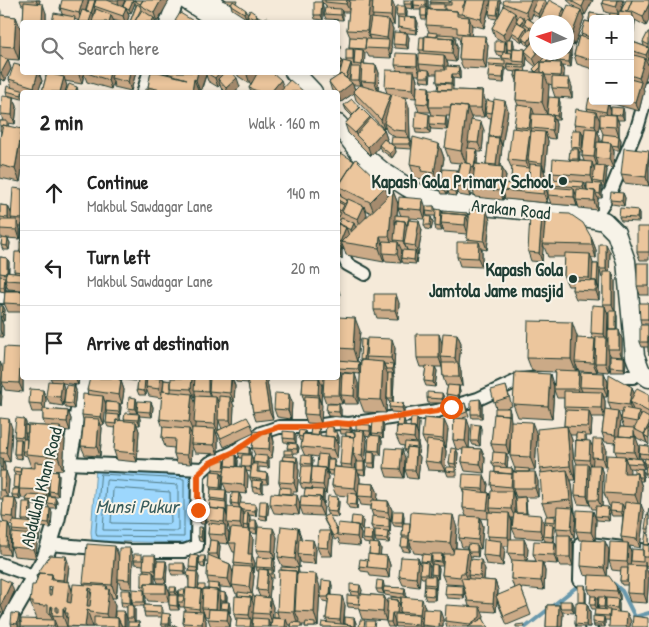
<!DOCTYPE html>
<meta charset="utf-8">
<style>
body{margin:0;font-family:"Patrick Hand",sans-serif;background:#f6f6f6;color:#222}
.controls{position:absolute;right:15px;top:15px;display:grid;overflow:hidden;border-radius:5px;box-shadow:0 2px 8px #0003}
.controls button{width:45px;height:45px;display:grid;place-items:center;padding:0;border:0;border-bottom:1px solid #e0e0e0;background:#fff;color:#222;font:25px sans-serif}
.compass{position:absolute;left:529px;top:15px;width:45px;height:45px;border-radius:50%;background:#fff;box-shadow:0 2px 8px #0003;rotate:274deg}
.stop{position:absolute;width:15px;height:15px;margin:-11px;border:4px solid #ea580c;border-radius:50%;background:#fff}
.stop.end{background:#ea580c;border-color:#fff;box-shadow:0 1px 5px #0008}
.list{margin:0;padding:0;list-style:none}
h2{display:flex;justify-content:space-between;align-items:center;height:65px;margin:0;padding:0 20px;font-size:21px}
h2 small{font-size:16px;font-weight:400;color:#767676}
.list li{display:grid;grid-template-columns:32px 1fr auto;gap:15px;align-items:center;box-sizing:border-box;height:75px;padding:0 20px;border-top:1px solid #e0e0e0}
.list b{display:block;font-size:19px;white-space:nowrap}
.list p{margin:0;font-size:16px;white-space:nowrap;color:#767676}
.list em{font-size:16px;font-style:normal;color:#767676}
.icon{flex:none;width:28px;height:28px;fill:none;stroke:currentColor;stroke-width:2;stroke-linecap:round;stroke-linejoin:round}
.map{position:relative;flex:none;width:649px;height:627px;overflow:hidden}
.search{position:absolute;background:#fff;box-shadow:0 2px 8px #0003;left:20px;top:20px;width:320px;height:55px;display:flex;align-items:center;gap:12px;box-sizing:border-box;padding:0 18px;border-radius:5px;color:#767676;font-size:19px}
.panel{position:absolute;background:#fff;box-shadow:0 2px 8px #0003;left:20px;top:90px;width:320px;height:290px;border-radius:5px}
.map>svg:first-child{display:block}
.water{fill:#9dd7fd;stroke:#6b99ad}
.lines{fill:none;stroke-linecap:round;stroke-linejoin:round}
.shore{stroke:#517b84;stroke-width:1}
.stream{stroke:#6b99ad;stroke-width:4}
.minor-casing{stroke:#1f3d34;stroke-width:16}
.tertiary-casing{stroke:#1f3d34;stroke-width:19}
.secondary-casing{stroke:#1f3d34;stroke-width:21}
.minor{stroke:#f7f3e8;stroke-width:12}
.tertiary{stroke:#f7f3e8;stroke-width:15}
.secondary{stroke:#f7f3e8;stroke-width:18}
.wall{fill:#cbaa87;stroke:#1f3d34;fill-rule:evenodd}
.shaded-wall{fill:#a58b6e;stroke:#1f3d34}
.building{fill:#ecc69d;stroke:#1f3d34;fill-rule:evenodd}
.route{stroke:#ea580c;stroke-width:6}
.poi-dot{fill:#1f3d34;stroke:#f7f3e8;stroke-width:2}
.labels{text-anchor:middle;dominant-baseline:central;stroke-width:4;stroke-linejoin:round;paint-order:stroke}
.poi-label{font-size:18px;font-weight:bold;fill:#1f3d34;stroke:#f7f3e8;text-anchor:end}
.street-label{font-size:18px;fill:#1f3d34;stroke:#f7f3e8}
.water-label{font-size:19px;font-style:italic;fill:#385c5c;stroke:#f7f3e8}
</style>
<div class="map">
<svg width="649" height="627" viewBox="0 0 649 627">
<rect width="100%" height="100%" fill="#f5ead9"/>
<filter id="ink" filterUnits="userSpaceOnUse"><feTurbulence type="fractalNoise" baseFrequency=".02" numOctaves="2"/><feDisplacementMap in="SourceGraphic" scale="10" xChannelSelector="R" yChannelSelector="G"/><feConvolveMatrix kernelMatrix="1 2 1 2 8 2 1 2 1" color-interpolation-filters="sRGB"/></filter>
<g filter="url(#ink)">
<path class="water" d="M96,468L183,473L190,476V543L92,541L91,532Z"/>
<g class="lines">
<path class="shore" d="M101,474L184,479V537L97,536L96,532Z
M107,480L178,485V531L103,530L106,482Z
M114,488L170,492L171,523L169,524L111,523L113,490Z"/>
<path class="stream" d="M614,584L622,591L635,617L649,613
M526,627L575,588L582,586"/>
<g class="minor-casing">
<path id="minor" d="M593,219L611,191L638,125L649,87
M354,240L346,250L344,257L347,264L365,274
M0,297L22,298
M68,463L203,469
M49,544L131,551H184L197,546L198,474L210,463L234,452L261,433L279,427H308L336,423L349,424L437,411L478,399L519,380L565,376L633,377L641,372
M0,564L33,576
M591,627L589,579L580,580L581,543L649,551"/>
</g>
<g class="tertiary-casing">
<path id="tertiary" d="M168,22L176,0
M145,92L151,72
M5,627L45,558L57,519L85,378"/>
</g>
<g class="secondary-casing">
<path id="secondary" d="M186,0L220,22
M209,0L240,22
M294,72L313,92
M338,124L359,152L382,171L407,187L425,197L446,202L579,216L604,221L616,233L626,261L635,356L641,372L649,378"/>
</g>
<use href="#minor" class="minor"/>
<use href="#tertiary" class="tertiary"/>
<use href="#secondary" class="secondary"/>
</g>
<path class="wall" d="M20,0H40L39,3L46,13V22H23L24,5H22Z
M89,0H125L123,6L126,0L169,1L157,22L156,21V22H130L136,5L135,3L131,13L128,12L129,16L127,22H120L113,20L114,22H78L79,21L62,14L60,8L86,12Z
M222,0H237L236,3L248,14L257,15V17L274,22H253L249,19L247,16L246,18L232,9L231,5V4Z
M321,0H371L373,5L392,0L395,8L394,25H391L393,29L391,45L392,49L391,58L369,57L367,53H364V64L376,65L379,73L378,90L387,93L385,87L397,70L395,65L419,59L421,53L419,50L424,37L427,36L429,32L426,25L427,20H422L421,16V10H415L414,5L413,9L406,8L407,11V18H416L418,23L417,34L399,32L398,27V19L396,15L405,6L404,4L428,0V8L430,10L431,4L430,2L501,1L499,16L504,7L503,3L545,0L540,18L534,15L533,13L530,20L536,24V34L535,33L536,36L530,45L536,52H549L546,57H556L555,52H566V22L564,8L565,10L575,7L567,0H593L585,15L583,14L584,18L574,46L570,45L571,48V55L572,58L571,67L562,66L564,72V78L572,87V98L555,97L552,88V85L549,84L547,114L559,98L560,103L559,120H555L556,124L555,139L547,138L548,141L545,171H544L545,174V186L548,194L550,187L549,185L555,180L552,173L570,160L569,159L572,149L571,147L576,130L574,124L588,111L587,108L605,102H608L611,111L610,114L624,112V120H618L619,124V136L621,140L620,150H613L614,152L613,168L605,167L607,170L605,187H602V198H597L598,199L597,210L579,208L577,202V206L551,204L548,196L547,203L505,199L504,195L503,200L475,197L472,188L470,197L459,195L457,189L456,196L449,195L448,190L449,182H447L448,185L447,194H442L440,189L443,180L442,178L458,173L460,163L450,162L445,148L450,116H446L447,121V130L431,129L430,126V134L416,133L415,128L419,112L416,103L429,87L430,91L438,90L439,86L437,82V74H430V82L421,81L419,75H415L417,80L416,98L403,97L409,107L410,138L412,142V149L395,148L396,152L392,158L381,150L379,147L371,156L348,133L345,124L352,116L346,110L344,105L371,119L384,130L387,139L386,140L392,145L391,144L395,137L387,132L385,127L384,129L356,100L354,93L341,102L338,98V92H334L332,91L329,82L339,76L341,69L338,68L339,71L338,72V42H339L340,46L339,59L343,63L346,62V60L349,49L350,37L347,30L349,12H342L343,20L326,19L324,14L327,9L325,4L322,3L323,7V20L315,19L314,15L322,2ZM491,2L489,14L491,18L497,19L492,28L495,37L502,41L495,51L497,55L502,56V60L488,64L489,66L488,77L490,82L504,83L505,72V70H507V63L513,64V63V64L507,67L509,71L516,72L515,76L517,81L516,100L518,105L514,126L515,129L508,160L512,169L511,179L513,184L505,183L506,176L502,167H500L502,146L508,110L485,112L486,117L491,118L489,136L486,165L477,164L478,154L477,152H482L484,130L472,121L471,117H484L485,100L482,91L453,90V78L460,79V71L459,67L448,66L447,61L456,62L457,46L454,36H458L460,42L459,59L463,68L486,69L488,45L471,35V25L484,28ZM512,33L513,36L522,42L523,40L524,43L529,46L526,50L525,49L514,48V44L509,39ZM507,42V49L508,53H506V43ZM527,56L528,60L536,67L533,69L535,72H526L525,67H526ZM556,59V63H552ZM361,81L363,86L355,89L353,85H361ZM420,112H431L432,115L430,116ZM599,119H600V126L603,134L602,142H600V138L598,132L600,121ZM583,133L584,134L582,156L584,161H580L579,152H582ZM584,184H587L586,190Z
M603,0H624V2L622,1L623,3L621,11L649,0V20L646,26L635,20V22L633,37L630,36V19L605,12L602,3Z
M0,9L1,11V15L16,17L21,30L19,60L5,59L8,60L11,69L5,81L0,79L1,82L0,85Z
M590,13L608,16L609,19H593V69L577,64L574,55L579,36L582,37L581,34L585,21L590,22L589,20Z
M649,32V64H647L649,67L643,87L644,91L639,111L610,103L609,101H630V41L644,46L643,42Z
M409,37L408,49L395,48L393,44Z
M22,72H39L42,81L38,92H22V99L7,95L6,91L12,88L9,79Z
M45,72H136L131,91L114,87L113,82L111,89L87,82L84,74L82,84L65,81L67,86L65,92H42L46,77Z
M151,72H235L234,74L232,73L240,87L234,92H225L221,88L220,85L218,87L208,81L206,75L201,92H145L148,89V87Z
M237,72H272L284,87L304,92H251L249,88L253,81L250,84L238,76Z
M328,72H337L333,77Z
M13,97L17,106L15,124L8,123L9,127L22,129V169L20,182L0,178V138L1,131H0V121H3L1,114Z
M439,144L444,158L439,186L426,184L424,179L415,178L410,164Z
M338,150L339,151L340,154L385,187L389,195L393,191L398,204L397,215L401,216L398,208L426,207L434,206L436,210L442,213H467L469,218L490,220L487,250L482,249V267L460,266L457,257L468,242L467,239V234L444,232L442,226V231H436L435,226V216H427L426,211L425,219L410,218V220L422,230L418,255L416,254L417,256L416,264L403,263L401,258V263L386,262L384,258V262L346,255L344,249L343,250H342V259L338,258V223V224L340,221L338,220ZM339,190L340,192L342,198L339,196L340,194ZM366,210L371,213L366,218L367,215Z
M649,151V186L624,183L621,174Z
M22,189V290L8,289L6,284V291H22V312H8L4,303L5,292L0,291V257L7,258L9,262V273H15L14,271L22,242L21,238L22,227H19L20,229V239L6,238L8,239L10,243L9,250H3L1,245L2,238L0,235V205L8,206L11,213Z
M623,193L625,198L624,206L612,204L610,200Z
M638,210L639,214V222L621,221L619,217Z
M431,217L433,222L431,230L426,229L424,225Z
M545,225L591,237L596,250V258H591L593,264H598L599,267L610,252L609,272H612L615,281V311L617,316V330L622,339V356L624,357L626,361L625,372H611L610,367L611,356L609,353V372L598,371L597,368V372L579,371L576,365V371H579L581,377L604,373L608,382L607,397H604L605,401V412L611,410L608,402L634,393L649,394V445L647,443L637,438L636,436V439L639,446L638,458L642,459L644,463V469L629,468V473H634L642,469L644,473L643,481H640L642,487L640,504L644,512L640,548L630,546L631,551L643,550L644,545L649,534V566H646L645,562V566L649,575L647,603L630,602L627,593L628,585H622L620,581L621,571L612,570L609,561L623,542L621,537L623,516H612L610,511V506H609L604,493L617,456L615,451V443L605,442L602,433L604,417H591L592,420L591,436H586L587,441L593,447L606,448L605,467L600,466L603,474L602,506L610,511L609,521L597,520L595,516L596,509H592L590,504V505L578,504L575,495L577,464L575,459L576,435H570L572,440L575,480H571L572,484L575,513L576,517L574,538H571L573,544V566H560L558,559L557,564L543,563L545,571L544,590L521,588L531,615L507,625L497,601L496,612L482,611L484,616L483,619L488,627H447L445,621L469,606L465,592L464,599L447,598L445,594L463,586V585L446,584L442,575L444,556L442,555L443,559V566H438L439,569L438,579H436L435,600H426L424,595L425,578H422L420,575L419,587L403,585L399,576L418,558L421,566V561L432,558V555L414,553L410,543V552L403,551L401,547L403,538L402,536L403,527L394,526L392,522L404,516V523L457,528L456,548L467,549V547H462L459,538L466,516L463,508L464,494L462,488L484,475L488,484L487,492L489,493L491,498L493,491L491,485L495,473V467H494L492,463L494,452L491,444L495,414L496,408L494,402L506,386L512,406L506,408L510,412L511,423L537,435L535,470H529L530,472L538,481V497H516L514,492V495L515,500V513H516L525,497L526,501L527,514L544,524L546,523L545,521L547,516L542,503V473L540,469L564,427L565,410L564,407V398H557L554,390L552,419L518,417L513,404L554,386L555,372L532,371L527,358L577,336V339H593L591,333L604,306L603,304V278H602L600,271L599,300L576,299L572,290L573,286H568L564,277L565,257H548L543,244L542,262L531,261L528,252ZM607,313H609L608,342L607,340L608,315ZM618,412H622L621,419ZM621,420L624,427H620ZM511,441L510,456L515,469V472H514L512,468H507L508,458L506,454H509ZM557,515L556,519L549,516ZM480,518L488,519L487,536L488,539L483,555L486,564L503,566L505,549L503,546H509L508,553L512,562L511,579L514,588H515L498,596V590L495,581L484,580L485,569L471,559L470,556L478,557V548L481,549L483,526ZM511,518H513L512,528L516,537L543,539V537L545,541L554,542L555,529L554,526H556L558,535L557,547L555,542L533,554L536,561H527L528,548L511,539L512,522ZM429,566H431V576H429Z
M649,227V260H640L637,252Z
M649,263V295H640L637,286Z
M399,303L398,319L377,318L374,310Z
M648,303L649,306V324H641L640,319Z
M0,306H3L5,310L4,321H2L3,325V337H0Z
M338,312V317L360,331L357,361L359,362L360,366V374L340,372L341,375L358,383V404H344L343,400L342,404L326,403L323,395V384H322V386L321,404V424L307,423L304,414V401L302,394L303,378H338Z
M649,329V355L648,347H642L640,342Z
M457,334L461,343L459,364L461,372L462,386H456H459L460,391L459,400L448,399L446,394L448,386H446L443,377L442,367H435L437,371L435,387L426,386L424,381L426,367H420L417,358L442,343V348Z
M366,340L367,343L395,348L394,367H393L394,369V374H393L394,377L393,402L404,408V413L391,412L389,407L390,402H389L387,398L388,380L386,413L364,412L359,399L361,364L360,360Z
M0,362L2,368L23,378V392L5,390L2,382L1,406L0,405Z
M50,378H79L78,385L62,383L65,391L74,386L76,390L74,409L66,408L64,403L65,392L63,406L50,404L46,396L52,381Z
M117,378H136L135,381L119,379L121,381L124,390L122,404H120L121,407L120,417L121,421H125L124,419L138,414L137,411L151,402L153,407L152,417L139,416L140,419V425H137L139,431L137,462L117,460L114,451L116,428L108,427L106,423L107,415L106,411L113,403L105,401L104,425H101L102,428L100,456L85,455L81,446L83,420L82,415L88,395L87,390Z
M138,378H146L147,380V378H163L164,380L171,381L195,378H277V379L265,378L267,381L273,419L256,421L253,412L248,383L236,382L235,378L234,381H233L235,386L234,402H232L234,406L233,423L251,424L254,432H271L273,436L274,442L272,458H268L269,460V468L259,467V472L267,473L268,477V484H263V493L253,492L252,487V483L250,478L251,472L246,471L248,476L247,494L227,492L223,483L224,474H222L223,476L222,490L227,495V517L233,508L231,503L239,493L241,498L240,503L257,508L256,516L249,515L250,517L249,530H250V529L258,525L257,534L251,533L253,539L252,555L255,563L254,573H253L254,576L252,594L255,598L260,597L257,590L259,571H257L256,567L259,557L256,550L277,537L275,560H274L275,562L274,572H273L274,578H271L269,598L273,607L272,618H274L299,573L320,587L318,626L316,625V627H305L306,625H302L303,627H291V625H288L289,627L270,623L271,627L236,621L234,614L238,594H236L232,585L235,566L234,563L235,552H233L229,543L230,532L228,525L227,530L229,533L228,544L219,543L220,546L219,559H218L230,564L233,573L232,588L220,587V592L225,593L227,597V602L230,607V613H229L231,619L230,627H211L208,619L209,617L205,616L203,611L206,621V627H185L183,623L186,611L184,607H180L179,604V610H170L169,605V602L148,601L145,595V605L161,606L163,610V614L171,618V625L178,627H163L161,624L162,617H145L144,612V606H134L135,610V622H139L140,627H128V622L127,618V607H122L121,602L130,590L132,594L131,605H133L132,602L143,590L142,586L144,571L143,565L135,564L134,560L143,557L157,560V561H166L167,566L166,583H158L156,578V574H154L155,583L166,584L170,593V595H171L170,592L177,591L178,598L179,596L178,594L185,590L186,593L189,588V581L187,576L199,577L198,589H208L209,584L207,577L209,555L208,554L210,540L208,534L209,526L206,520L211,500L210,498L211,490L210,487L213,471V469L225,460L226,465L238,460V467H241L242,458H240L238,453L249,447L251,452V455L253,460L252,464H254L253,462L255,455L252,448L254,433L224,447L218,433H216L218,438V454L195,453L192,446L191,464L177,463L174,454V448L165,447L162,438L163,428L160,419L162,398L149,396L146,388V395H139L137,390ZM195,393L196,396L195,404L193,398H195ZM219,421L222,429L218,430Z
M43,390L46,399L45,409L68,411L71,419L70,431L61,430L65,440L63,470L49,469L50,471L58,472L59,476L58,496H50L49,492V496L55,497L57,501L56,508H50L52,512L51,528L40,527L39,522L49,508L47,503L48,499H46V506L31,505L32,507L31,523H37L40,532L39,541L36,540L37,544L36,558L14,556L11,547L13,533L12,530L13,526L9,525L11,532L10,555L0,554V522L4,523L2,516L3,499H0V418L12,428L10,462L4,461L5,467V471L9,480L8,498H13L12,495L14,489L15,475L13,471L21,468L31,467L27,456L24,455L22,451L23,441H22V459L16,458L14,454L15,439L14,436L24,419L26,423V425L45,426L43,420V412H32L29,403ZM25,433L27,437V439H25ZM20,492L22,498H26L27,502L22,520L23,522H17L18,507L15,499L20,500Z
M444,397L443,403H428L427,398Z
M136,398L137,402V413H130L128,408Z
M480,399L482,404V418H472L471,414Z
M292,402L291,419L277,417L274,409Z
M465,403L469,416L463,418L470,428L469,448L481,449L485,458L484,473L465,471L462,462L463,450L456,449L458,453L457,468H456L457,472V476H448L446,471L451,467L449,463L456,449L453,440L454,421L450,408Z
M341,409V417L328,416L326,411Z
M382,421L384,425L383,438H381L382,441L381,455H376L375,468L369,467L367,463L369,436L366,435L367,440L365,464L366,467L365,475L359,474L360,478V483L374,484L378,493L377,500L388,501L392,510L391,521H390V532L388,531L390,535L389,543L376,542L375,538V530H373L371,526L373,516L371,510V506L361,505L358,496V498L357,509L349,508L347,504L348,496L336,495L332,486L333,475H329L328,472L327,474L328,477L326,494L324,493V504H323L324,506L323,516L303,515L300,507L299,515L274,513L270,504L279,493L281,488L279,482L282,460L284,456V454L288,450L287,448L297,444L299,448L298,453H293L294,456L298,461V468L299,470L297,492H293V495L300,503L304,496L313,490L312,487V489L302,488L300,483L302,466L301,463L305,456L301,447L302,441H300L298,436L305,431L306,435H310L319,428L320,432V436H325L333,427L335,432L339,437V444H337L338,446L337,459L328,458L329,460H334L336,467H341L340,464L346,434H341L340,429H352V433H355L372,429L371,436H373L372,433ZM311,456L318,457L317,467H312L313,461ZM356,460L357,463V469H355Z
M405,423V426L410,427L419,423L418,444L419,448L418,454L420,457L418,479L408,478L405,470L407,455L406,454L404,450V446L400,445L396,436Z
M480,425L481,429L480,446L473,445L471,441Z
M448,429L446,448H445L446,451L445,471L428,470L425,461L426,446L422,437Z
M296,436V443L284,442L283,438Z
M649,446V459L640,458L639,453Z
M405,458L404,478L387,477L384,468Z
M649,459V477H647L645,473L646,468L644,464Z
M338,497L339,502L338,517L329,516L337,531L351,524L361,517L363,521L362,530H360L361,534L360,546L340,544L338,538L335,540L325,522L323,517L328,515L326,511Z
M269,506L267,520L260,519L259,515Z
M649,508V533H647L645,529L649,516L648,514Z
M206,519L205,524H201L199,520Z
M596,520L595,541L579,540L576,531Z
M298,528L301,537V539L316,549L315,564L301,563L299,558V568L282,566L278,557Z
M203,531V542L199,541L198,537Z
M328,531L333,540L332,556H321L317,547Z
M373,531L374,535V544H379L381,549L380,555L387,556L390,565L389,578L370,576L369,572L361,571L359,566L368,560L369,554L370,544L364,543L362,539Z
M609,550L607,576L620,595V600H618L619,604V612L631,621L605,620V627H594L593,622L595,617V609H592L590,605L591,596L588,589L589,576L584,575L581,566ZM597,598H599L598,607L599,609H597L598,601Z
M118,556L133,557L132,589L121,588L118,580L116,598H112L115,606L114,617L124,611L126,616V627H12L11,623L20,618V622L37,619L30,602L37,579L36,576L69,565L67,582H69L72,590L84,584L83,583ZM49,587H52L51,591L49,590Z
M198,556L199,560L206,561L205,568L201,567L199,563L198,572H190L189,567Z
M186,568V575H172L170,570Z
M0,578L14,592L4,614L0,612Z
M383,581L384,587L405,588L406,593V598L425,608V609L443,619V627H423L422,626V627H396L395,624V627H388L386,622L401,598L385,595L384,592V594L378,593L376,589Z
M332,585V595L345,605L344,624L354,618L356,623V627H321L328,623L326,619L328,602L323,601L321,597Z
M585,585L586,590V603H587L590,612V627H576L575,624L578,602Z
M362,590L361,594L384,596L388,605L386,621L362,619L359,610V608L348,607L347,603L351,595L350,591Z
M547,605H574V613L562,612L563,614L562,627H546Z"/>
<path class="shaded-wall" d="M36,0H40L39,7Z
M83,0H89L82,22L79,13Z
M95,0H97L94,6L95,9L93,17L95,22H89Z
M119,0H125L121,10L118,2Z
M133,0H135H134L135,3L131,13L129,9Z
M161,0H169V1L157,22L154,13Z
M347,0H349L350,3V12L346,4Z
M370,0H371L374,6L371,35H368L370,40L367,31Z
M392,0L395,8L394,25L391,16Z
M412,0H414L413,9L412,4Z
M426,0H428V11L426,6Z
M486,0H491L484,28L481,19Z
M499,0L501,1L498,20L497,15Z
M531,0H538L532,10L533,13L530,21L526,12Z
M545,0L547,4L540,18L538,14Z
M585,0H593L585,15L582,7Z
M618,0H622L623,3L619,16L616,7Z
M322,2L323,7V20L321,15Z
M43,4L46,13V22H42Z
M649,4V20L646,26L643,17Z
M405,6L407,11L406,20L405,15Z
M126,7L129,16L127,22H125L123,16Z
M564,8L568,17L565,22H558Z
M341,9L343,14V20L341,15Z
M246,10L248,14L246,18L244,13Z
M581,10L584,18L574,46L571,37Z
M515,13L518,22L516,21L517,24L506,44L503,35Z
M632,13L635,22L633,37L630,30V23Z
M111,15L114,22H109Z
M257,15L258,19L255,22L254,19Z
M16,17L21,30L19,60L14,47Z
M469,17L472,26L471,43L468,34Z
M154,18L156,22H151Z
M416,18L418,23L417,34L416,30Z
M524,18L526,22L524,23V25L523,28L521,24Z
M389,20L393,29L391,45L392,49L391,58L388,49V41L387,38Z
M526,27L528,32L522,38L523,40L522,42L520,37Z
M534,32L536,36L529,46L528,42Z
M407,33L409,37L408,49L406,45Z
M454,35L456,39L455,44L457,46L456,62L452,53Z
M485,36L488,45L486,69L483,60Z
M513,39L514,44V54L512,50Z
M505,41L507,46L506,56L504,52Z
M339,42L340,46L339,61L338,58V53Z
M569,43L571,48V67L569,62Z
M649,48V62L646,55Z
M353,49L355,54L354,65L353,60Z
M363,50L365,54L364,69L362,65Z
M525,52L527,56L526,67L524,62Z
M538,52H549L537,67L533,58Z
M417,54L420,63L419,64L420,68V75L417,66Z
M555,54L556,58L538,76L536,72Z
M444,55L448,64L447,75L444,66Z
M645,58L649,67L643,87L644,91L639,111L635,102L641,82L639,78Z
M8,60L11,69L5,81L1,73Z
M342,61L343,65L341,69L339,65Z
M351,63L352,68L348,83L346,79Z
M561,63L564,72L563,85L560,76Z
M376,65L379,73L378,91L375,82Z
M360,67L362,72L361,85L359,80Z
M459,67L460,71V79L458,74Z
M504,67L505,72L504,83L503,78Z
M429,70L431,74L430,82L429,77Z
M414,71L417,80L416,98L413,89Z
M38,72L42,81L38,92H35L34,87Z
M78,72H84L82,84Z
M110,72H115L111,78L113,82L111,89L108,80Z
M130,72H136L131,91L128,82Z
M198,72H205L206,75L200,92L196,80Z
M220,72H229L218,79L220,85L218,87L215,78Z
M250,72H260L261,75L250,84L247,75Z
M332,72H337L333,77Z
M544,73L549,86L547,115L542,102Z
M452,74L453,78V87L451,83Z
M64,77L67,86L65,92H60Z
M237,78L240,87L234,92H228L226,88Z
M569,78L572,87V98L569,89Z
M194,79L199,92H192Z
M281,80L284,88L281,92H271Z
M352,83L356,92L353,91L354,93L341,102L338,94Z
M77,87L78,91V92H75Z
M429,87L432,96L429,107L431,112L428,104Z
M482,91L485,100L484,117L481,108Z
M391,94L394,103L384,123L385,127L384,129L381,120Z
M13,97L17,106L15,124L12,115Z
M406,98L409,107L410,140L406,131Z
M559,98L560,103L559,120L557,116Z
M505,101L508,110L502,146L499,137Z
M608,102L611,111L609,121L606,112Z
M467,107L472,120L469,142H468L469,143L466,164L461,151Z
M532,107L535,116L531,128L532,133V137L529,128Z
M623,108L624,112V120L622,115Z
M596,112L600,121L598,132L600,138L598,158H596L598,163L597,166L594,157L597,132L595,126Z
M429,114L431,118L430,134L428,129Z
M553,115L556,124L555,139L552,130Z
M616,115L619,124V136L616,127Z
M446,116L447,121V130L445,125Z
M370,117L374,125L356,135L355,133Z
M481,122L484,130L482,152L478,143Z
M384,130L387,139L380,146L379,145V147L371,156L368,147Z
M530,130L533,139L528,161L530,165L529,169L532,177L529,180L531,186V189L528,180L529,170L526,162Z
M581,130L583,134L582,152L580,148Z
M22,132V169L20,182L15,169Z
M545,132L548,141L545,171L542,163Z
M619,136L621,140L620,150L618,146Z
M410,138L412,142V149L410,144Z
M499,138L502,147L499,174L496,165Z
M611,143L614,152L613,168L609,159Z
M439,144L444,158L439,186L434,173Z
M395,147L396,152L392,158L390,154Z
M477,149L478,154L476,171L475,167Z
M578,149L580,154L579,164L578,159Z
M339,151L342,160L338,166V153Z
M649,152V186L646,177Z
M592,162L595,171L593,181L594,185L591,176Z
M471,164L475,173L470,197L467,188Z
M542,165L545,174L544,190L541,181Z
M605,166L607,170L605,187L603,183Z
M502,167L506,176L504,191L502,190L504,195L503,200L500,191Z
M457,170L459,175L456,186L457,189L456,196L454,191Z
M447,180L448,185L447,194L445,190Z
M584,182L587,191L586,196L583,187Z
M601,184L602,188V198L600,194Z
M545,186L548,195L547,203L544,194Z
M385,187L390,200L375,215L370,202Z
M574,189L577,197L576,200L577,202V206L574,197Z
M338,190L340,194L338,199Z
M393,191L398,204L396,224H395L396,226L394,249L389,236Z
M595,191L598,199L597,210L594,201Z
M623,193L625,198L624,206L622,201Z
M423,199L426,208L425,219L422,210Z
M8,206L12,215L11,226L8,218Z
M364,206L367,215L361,228L358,219Z
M441,210L443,214L441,223L442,226V231L440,227Z
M638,210L639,214V222L637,218Z
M487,211L490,220L487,250L484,241Z
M466,215L469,224L468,234L465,225Z
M542,216L545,225L542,262L539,253Z
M431,217L433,222L431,230L430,225Z
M17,220L20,229V239L17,230Z
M405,221L409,230L404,244L407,250L403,241Z
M419,221L422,230L418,255L415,246Z
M354,223L356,228L352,235L351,230Z
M346,227L349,236L341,242L344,249L343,250L340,242Z
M380,236L385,249L383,253L384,258V262L379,248Z
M591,237L596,250V258L592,245Z
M8,239L10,243L9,250L7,246Z
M398,242L402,251L401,263L397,254Z
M479,242L482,251V267L478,258Z
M606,244L610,252L609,278L606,269Z
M341,247L342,251V259L340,254Z
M415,251L417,256L416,264L414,260Z
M590,254L593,263V287L589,278Z
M7,258L9,262L8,278L7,274Z
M598,264L600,269L599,288L597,284Z
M612,272L615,281V313L612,304Z
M5,280L6,284L5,292L4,287Z
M596,281L599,290V300L596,291Z
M338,288L340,294L338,311Z
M396,294L399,303L398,319L395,310Z
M648,303L649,306V322L648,319Z
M3,306L5,310L4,321L2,317Z
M605,306L608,315L607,340L610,346L608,349L609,353V372L605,363L606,340L604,334Z
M616,311L617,316V336L616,331Z
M0,316L3,325V337L0,330Z
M355,318L360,331L357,362L353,349Z
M572,322L577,336L576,362H575L576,365V372L571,359Z
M648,325L649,329V346L648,342Z
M619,330L622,339V358L619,349Z
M439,334L442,343V357H441L442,360V367L439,358Z
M457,334L461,343L459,364L461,372L462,386L459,377L458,367L455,358Z
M392,339L395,348L394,367L391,358Z
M595,339L598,348L595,363L597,368V372L593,363Z
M366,340L367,344L366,364L364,360Z
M21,348L22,351V378H23V392L19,383Z
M624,357L626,361L625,372L624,368Z
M0,362L3,369L1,394L0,390Z
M359,362L360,366V374L358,369Z
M383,362L388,375L386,413L381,400Z
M393,365L394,369V374L392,369Z
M435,367L437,371L435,387L433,382Z
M340,371L343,380L341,395L343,400L342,404L339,395Z
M579,371L582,380L580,387L582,391L581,398L578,389Z
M392,373L394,377L393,403L392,398Z
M604,373L608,382L607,397L604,388Z
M355,374L358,383V404L354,396Z
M550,374L554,387L552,419L548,406Z
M75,378H79L78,385Z
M145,378L147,380L146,395L144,391Z
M160,378H163L164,381L162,398L159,389Z
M192,378H195V398L191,389Z
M208,378H212L209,391L211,397V400L208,391Z
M232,378L235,386L234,402L230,393Z
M264,378H265L267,381L273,419L269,410Z
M319,378L322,386L321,404L318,395Z
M121,381L124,390L122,404L119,395Z
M62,382L65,391L63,406L60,397Z
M74,386L76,390L74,409L72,404Z
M459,386L460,391L459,400L458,396Z
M632,387L635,396L630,402L633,410L632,413L629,405Z
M43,390L46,399L45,412L42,404Z
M0,391L2,396L1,406L0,402Z
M602,392L605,401V417L601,408Z
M442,393L444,397L443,403L442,399Z
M192,394L197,407L194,435L189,422Z
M289,394L292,402L291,419L288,410Z
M103,396L106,405L104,425L101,417Z
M216,397L220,406L218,433L215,424Z
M230,397L234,406L233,429L230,420Z
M318,397L322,405L321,424L318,415Z
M136,398L137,402V413L135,409Z
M480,399L482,404V418L480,414Z
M151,402L153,407L152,417L150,412Z
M119,403L121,407L120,417L119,412Z
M403,403L404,408V413L402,408Z
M339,404L341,409V417L339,412Z
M509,408L510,412L511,421L512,424L509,454L506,445Z
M68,411L71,419L70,431L67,422Z
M589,411L592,420L591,436L588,427Z
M618,411L621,420L618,444L615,435Z
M639,411L642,420L637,422Z
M139,414L140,419V425L138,420Z
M417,418L419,423L418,434L416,430Z
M9,419L12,428L10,462L6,453Z
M24,419L26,423L25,442L23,437Z
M99,419L102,428L100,456L97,447Z
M404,419L405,423V433L403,429Z
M467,419L470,428L469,450L465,441Z
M444,420L448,429L446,448L443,439Z
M382,421L384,425L383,438L382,434Z
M136,422L139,431L137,462L134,453Z
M532,422L537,435L535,470L530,457Z
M649,424V438L644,435L647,443L644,434Z
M350,425L352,429L351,435L350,430Z
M370,425L372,429L371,436L370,431Z
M480,425L481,429L480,446L478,441Z
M567,426L572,440L575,480L570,466Z
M60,427L65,440L63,470L58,457Z
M415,427L418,436V444L419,448L418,454L420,457L418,479L415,470L417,445L414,438Z
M319,428L320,432V443L318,438Z
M189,429L193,438L191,444L192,446L191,464L187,455Z
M215,429L218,438V454L214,445Z
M364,431L367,440L365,464L362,455Z
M271,432L274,442L272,458L269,449Z
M294,432L296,436V443L294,439Z
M337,432L339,437V444L337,440Z
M634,432L639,446L638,461L634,452Z
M380,436L382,441L381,455L379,451Z
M334,437L338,446L337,459L333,450Z
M354,437L357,445L353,454L356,460L355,474L351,465Z
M21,439L23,444L22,459L20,454Z
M602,439L606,448L605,467L602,458Z
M590,441L594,450L592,457L593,459L592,469L589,460Z
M443,442L446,451L445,471L441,463Z
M297,444L299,448L298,453L297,449Z
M249,447L251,452L250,459L249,454Z
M402,449L405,458L404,478L400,469Z
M456,449L458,453L457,468L455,464Z
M481,449L485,458L484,473L480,464Z
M374,452L376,456L375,468L374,463Z
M506,453L508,458L507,468L505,464Z
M236,455L238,460L237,472L236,468Z
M251,455L253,460L252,472L250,467Z
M327,455L329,459L328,470H327L328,474L326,469Z
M267,456L269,460V468L267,464Z
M311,456L313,461L312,468L311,464Z
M625,456L630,470L629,486L624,473Z
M297,457L298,461V468L299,470L297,492L294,483L295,461Z
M2,458L5,467V476L2,468Z
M642,459L644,463V469L642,464Z
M364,462L366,467L365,475L364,470Z
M47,463L50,472L48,499L45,490Z
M588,464L591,473L589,500L590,505L587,496Z
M600,465L603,474L602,509L598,500Z
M245,467L248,476L247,494L244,485Z
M325,468L328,477L326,494L323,485Z
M512,468L514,473L513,488L514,492V495L511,487Z
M357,469L360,478L359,497L355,488Z
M642,469L644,473L643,481L642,477Z
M567,470L572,484L575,513L570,500Z
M6,471L9,480L8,499L4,490Z
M58,472L59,476L58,496L56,492Z
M221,472L223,476L221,492L220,488Z
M535,472L538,481V497L535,488Z
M267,473L268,477V484L266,480Z
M637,473L642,487L640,508L635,495Z
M484,475L488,484L486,498L483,489Z
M262,481L263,485V493L261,488Z
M374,484L378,493L377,506L373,497Z
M19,489L20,494V500L18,495Z
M226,490L227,495V515L226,511V503L225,500Z
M323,490L324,495V504L322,499Z
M512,491L515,500V518L511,509Z
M239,493L241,498L240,508L238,504Z
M489,493L492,501L490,508L491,511L490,519L487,510Z
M357,494L358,498L357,509L356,505Z
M297,495L300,504L299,515L296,506Z
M45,496L46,501V506L44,502Z
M55,497L57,501L56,508L55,504Z
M320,497L324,506L323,516L319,507Z
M338,497L339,502L338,517L336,512Z
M525,497L526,501L527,517L526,513Z
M15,498L18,507L17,526L13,517Z
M267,501L269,506L267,520L266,516Z
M388,501L392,510L391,521L388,512Z
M30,502L32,507L31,525L29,520Z
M255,504L257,508L256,516L255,511Z
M622,504L624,508L623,516L621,512Z
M641,504L644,512L640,548L637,539Z
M608,507L610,511L609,521L607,517Z
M50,508L52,512L51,528L49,523Z
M241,508L244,517L243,533L240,524Z
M573,508L576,517L574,538L571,529Z
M225,510L228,519L227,523L228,525L227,530L229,533L228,544L225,535V525L224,522Z
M403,511L404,516L403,527L402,522Z
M593,511L596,520L595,541L591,532Z
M248,513L250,517L249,530L247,526Z
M509,513L512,522L511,546L508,537Z
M204,515L206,519L205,524L204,520Z
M453,515L457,528L455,556L450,543Z
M541,515L544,524L543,539L540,530Z
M361,517L363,521L362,530L360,526Z
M480,517L483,526L481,549L478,540Z
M389,518L391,522L390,532L389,527Z
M256,520L258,525L257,534L256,529Z
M8,523L11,532L10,555L7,546Z
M37,523L40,532L39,541L36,532Z
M553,524L555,529L554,542L552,537Z
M358,525L361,534L360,546L357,537Z
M202,527L203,531V542L201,537Z
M273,528L277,537L275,560L272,551Z
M298,528L301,537L300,554H298L299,558V568L295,559Z
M250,530L253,539L252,555L255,563L254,573L248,554Z
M330,531L333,540L332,556L328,548Z
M373,531L374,535V544L372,540Z
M388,531L390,535L389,543L387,539Z
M34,535L37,544L36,558L33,549Z
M570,535L573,544V566L570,557Z
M409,538L410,543V552L408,547Z
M524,539L528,548L527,563L524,554Z
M313,540L316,549L315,564L312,555Z
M218,541L220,546L219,559L217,554Z
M501,541L505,549L503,566L500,557Z
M605,541L609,550L607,577L604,568Z
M555,542L558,551L557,557V564L554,555Z
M628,543L631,552L630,571L627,562Z
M379,544L381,549L380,559L378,555Z
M477,545L479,549L478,557L477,552Z
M115,546L120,560L116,598L112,585Z
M130,548L133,557L132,589L129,580Z
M468,549L471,558L469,575H468L469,578V582L465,573Z
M442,554L443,559V566L441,562Z
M155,555L157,560V574L155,570Z
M431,555L432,559V566L430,562Z
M66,556L69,565L66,589L63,580Z
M198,556L199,560L198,572L197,568Z
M205,556L206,561L205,568L204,563Z
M387,556L390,565L389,578L386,569Z
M273,558L275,562L274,572L272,568Z
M418,558L421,567L419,587L416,578Z
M481,560L485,569L483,585L480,576Z
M166,561L167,566L166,583L164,578Z
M542,562L545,571L544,590L541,581Z
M184,563L186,568V575L184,571Z
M428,563L430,567L429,579L427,574Z
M230,564L233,573L232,588L228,579Z
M437,565L439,569L438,579L437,575Z
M645,566L649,575L647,603L644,594Z
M251,567L254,576L252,596L249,587Z
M298,568L299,572L295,611L299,620L298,625L294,612L296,571Z
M268,570L271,579L269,600L266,591Z
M153,572L155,576V591L153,586Z
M197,572L199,577L198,594L196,589Z
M316,574L320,587L318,626L314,612Z
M435,576L437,581L436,590L435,585Z
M331,581L332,585L331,602L330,597Z
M383,581L384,585V591H383L384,594L382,589Z
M495,581L498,590L496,612L493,603Z
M69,582L75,599L73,620L67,602Z
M11,583L14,592L4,614L1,605Z
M166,584L170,593L169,602L166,593Z
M219,584L220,589L219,618L216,609Z
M360,585L362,590L361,597L359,592Z
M585,585L586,590V607L585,602Z
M107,586L108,592L109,589L115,606L113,627H111L106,614Z
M463,586L465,591L464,599L463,595Z
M616,586L620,595V600L617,591Z
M176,587L179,600L178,602L179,610L177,606V597L175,592Z
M434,587L436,591L435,600L434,596Z
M89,588L95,606L90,611L87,606Z
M405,588L406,593V598L404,594Z
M201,589L204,598L202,608L203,611L202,617L199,609Z
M130,590L132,594L131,607L130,603Z
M144,590L145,595V606L144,602Z
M225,593L227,597L226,605L225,601Z
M342,596L345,605L343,627H342L340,620Z
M384,596L388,605L386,621L383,612Z
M596,596L598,601L597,609L595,605Z
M251,597L254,606L252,623L254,627H250L251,620L249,615Z
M605,597L606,602V612L604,607Z
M270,598L273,607L272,623L269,614Z
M422,599L425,608L424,623L420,614Z
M618,599L619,604V612L617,608Z
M398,600L401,609L400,612L401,614L397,613Z
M572,601L574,605V613L572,608Z
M229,602L230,607V613L228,609Z
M587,603L590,612V627H587L586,625Z
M133,605L135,610V623L133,618Z
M559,605L563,614L562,627H558Z
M51,606L54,615H52L57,627H54V624L50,614Z
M480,607L484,616L483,625L471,627L470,624Z
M63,608L70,625L67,626V627L63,616Z
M87,610L93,627H85Z
M228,610L231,619L230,627L227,620Z
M440,610L443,619V627H439Z
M124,611L126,616V627L124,626Z
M203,612L206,621V627H203L202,624Z
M392,613L395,622V627H393L391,622Z
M627,613L631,621L630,627H626Z
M19,614L20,618L19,627L17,624Z
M170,614L171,618V627L169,624Z
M419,615L422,624V627H419L418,625Z
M604,617L605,622V627L603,623Z
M118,618L122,627H118Z
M354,618L356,623V627L354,626Z
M268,619L271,627H268Z
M286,619L289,627H285Z"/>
<path class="building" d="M62,0H83L79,13L60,8Z
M89,0H95L91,13L86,12Z
M96,0H107L126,7L123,16L94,6Z
M126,0H133L129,9L123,6Z
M134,0H143L140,4Z
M143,0H161L154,13L140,5Z
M325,0H347L346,4L325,2Z
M350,0H370L367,31L347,30Z
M373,0H392L391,16L372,15Z
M404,0H412V4H404Z
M414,0H426V6L414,5Z
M431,0H449V3L430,2Z
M451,0H465L464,5H463L462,14H458L457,11L445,10V5H451Z
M466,0H486L481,19L462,14Z
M491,0H499L497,15L489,14Z
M504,0H531L526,12L503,3Z
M537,0H545L538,14L532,10Z
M549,0L564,8L558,22H538Z
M573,0H585L582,7L573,2Z
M603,0H618L616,7L602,3Z
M626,0H632L628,10L627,12L621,11Z
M632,0H649V4L643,17L628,10Z
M233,1L246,10L244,13L231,5Z
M24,2L43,4L42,22H23Z
M314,2H322L321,15H314Z
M137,4L140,6L141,9L135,21V22H130Z
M430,4H444V10H430Z
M568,5L581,10L571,37L566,36V22H561Z
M397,6H405V15H396Z
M504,6L515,13L503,35L492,28Z
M325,8L341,9V15L324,14Z
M421,8H429V10L427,9V16H421Z
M96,9L111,15L109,22H92Z
M427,9L457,11V16L469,17L468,34L457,33V27L426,25Z
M82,10L92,13L89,22H78Z
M142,10L154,18L151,22H136L135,21Z
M250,10L257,15L254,19L247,15Z
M619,11L632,13L630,23V19H618Z
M54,13L75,17L74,22H52Z
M180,13L195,22H178L175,21Z
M590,13L608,16V19H593V20H589Z
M610,13L618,14L617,19H609Z
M0,15L16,17L14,47L0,46Z
M519,15L524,18L521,24L516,21Z
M258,16L265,20L263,22H255Z
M266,17L274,22H263Z
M398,17L404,18V22L405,17L416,18V30L398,27Z
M371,18L389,20L387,38L368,35Z
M527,18L536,24V27L535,30L524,23Z
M197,19L203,22H195Z
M585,21L593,23V38L581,34Z
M517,22L526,27L520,37L512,32Z
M529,28L534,32L528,42L522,38Z
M22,32V59L20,58Z
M394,32L407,33L406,45L393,44Z
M428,32L437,33V37L427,36Z
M648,32H649V45L643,42Z
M438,34L454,35V39L453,38L438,37Z
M461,35L485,36L483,60L459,59Z
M425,36L453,38L452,53L424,51Z
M579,36L593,40V57L592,60L574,55Z
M350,37L366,38L365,49L349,48Z
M420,37H424V50H419Z
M536,38V52H538L533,58L525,51Z
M366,39L389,40L388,49L365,48Z
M507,39H513L512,50L507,49Z
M495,41H505L504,52L495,51Z
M630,41L649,48L646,55L630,50Z
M566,43H569V51H566Z
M513,48L525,49L524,62L512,61Z
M346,49H353V60H346Z
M355,49L363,50L362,65L354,64Z
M503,52L512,53L511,59L502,58Z
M550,52H553L555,54L546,62H541V67L536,72L533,69Z
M396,53L417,54V66L395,65Z
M419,53L444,55V66L419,64Z
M556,53L570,54L569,62L556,61Z
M630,54L645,58L639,78L630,75Z
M0,56L8,60L1,73L0,72Z
M338,58L342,61L339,65L338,64Z
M489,59L505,60V65L488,64Z
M343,61L351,63L346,78L341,74L339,76Z
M541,62L561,63L560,76L545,75L544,73L541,72Z
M14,64L22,66V72H38L34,87L9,79Z
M362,64L376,65L375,82L361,81Z
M507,64L524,65V68L507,67Z
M446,66L459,67L458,74H452L451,83L437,82V70H446Z
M489,66L504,67L503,78L488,77Z
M351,67H360L359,80H350Z
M420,69L429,70V77H419Z
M386,70L414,71L413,89L385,87Z
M516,71H522H518L517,77L515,76Z
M518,71L544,73L542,102L516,100Z
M84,72H110L108,80Z
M113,72H130L128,82L111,78Z
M151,72H158L187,79L163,72H198L196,80L194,79L192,92H170L148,87Z
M205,72H220L215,78Z
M225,72H232L237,78L226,88L218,79Z
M258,72H272L281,80L271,92H260L249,88Z
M47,73L64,77L60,92H42Z
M341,74L352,83L338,94L329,82Z
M552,77L569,78V89L552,88Z
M630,79L641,82L635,102L630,101Z
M290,80L303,91L301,92H279Z
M439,83L451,84V90H438Z
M69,84L77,87L75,92H66Z
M359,85L391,94L381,120L353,91Z
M7,86L29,92H22V95L6,91Z
M417,86L429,87L428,104L416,103Z
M146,89L166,92H145Z
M430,89L482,91L481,108H467V107L451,105V107H429Z
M392,94L406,98V131L394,130L384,123Z
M2,96L13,97L12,115L1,114Z
M549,97L559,98L557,116L547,114Z
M589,98L593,99V101H602L608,102L606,112L587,108Z
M352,99L360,108L353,115L344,105Z
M494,99L505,101L499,137L489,136Z
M487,100L494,102L492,113L485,112Z
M451,105L467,107L461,151L445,148Z
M517,105L532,107L529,128L514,126Z
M360,107L370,117L355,133L345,124Z
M611,107L623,108L622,115L611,114Z
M576,109L596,112L595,126L574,124Z
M416,111L429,114L428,129L415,128Z
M532,114L553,115L552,130L531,128Z
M600,114L616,115V127L600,126Z
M430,115L446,116L445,125L430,124Z
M371,118L384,130L368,147L356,135Z
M471,120L481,122L478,143L468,142Z
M0,121H7V126L3,125L2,127L0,126Z
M3,125L22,129L15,169L0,165V138Z
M512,128L530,130L526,162L508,160Z
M585,128L597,129L594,157L582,156Z
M572,130H581L580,148L571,147Z
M531,131L545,132L542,163L528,161Z
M603,134L619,136L618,146L611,145V143L602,142Z
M392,137L410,138V144H391Z
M413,137L439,144L434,173L421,171L422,166L410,164Z
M489,137L499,138L496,165L486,164Z
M384,139L395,147L390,154L379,145Z
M597,142L611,143L609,159L596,158Z
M467,148L477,149L474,167H472L471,164L466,163Z
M624,148L649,151L646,177L621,174Z
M570,149H578V159H569Z
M341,153L354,161L340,184L338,183V159Z
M356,159L385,187L370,202L338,186Z
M553,159L592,162L591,176L552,173Z
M461,162L471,164L467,188L456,186Z
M475,164L502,167L500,191L472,188Z
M530,164L542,165L541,181L529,180Z
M595,165L605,166L603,183L593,181Z
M512,166L529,168L528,180L511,179Z
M443,169L457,170L454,191L448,190L449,178H442Z
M550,179L584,182L583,187L549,185Z
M442,180H447L445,190L440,189Z
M502,183L545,186L544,194L502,190Z
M587,183L601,184L600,194L596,193L595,191L587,190Z
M548,187L574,189V197L548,195Z
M13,188L22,189V219L11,218Z
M577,189L595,191L594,201L576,200Z
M393,191L389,236H380L379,248L341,242Z
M611,192L623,193L622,201L610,200Z
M338,195L347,200L345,204L338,200Z
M399,197L423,199L422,210L398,208Z
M348,199L364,206L358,219L342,212Z
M338,202L344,205L341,211L338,209Z
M0,205L8,206V218L0,217Z
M426,206H434V212L426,211Z
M620,208L638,210L637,218L619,217Z
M436,209L441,210L440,227L435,226Z
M470,209L487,211L484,241L467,239Z
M338,211L341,213L339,217L338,216Z
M443,211L467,213V217L466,215L443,213Z
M442,213L466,215L465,225L441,223Z
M546,213L570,214L583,223L591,237L592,245L543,244Z
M395,215L409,216L408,225L406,224L405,221L396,220V224H395Z
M530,215L542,216L539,253L528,252Z
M425,216L431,217L430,225H424Z
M341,218L354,223L351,230L338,224Z
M0,220H17V230L0,229Z
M396,220L405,221L403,241L394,240Z
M408,220L419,221L415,246L404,244Z
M338,223L346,227L340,242L338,241Z
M22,224V238H21Z
M637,227H649V252H637Z
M2,238L8,239L7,246L1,245Z
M383,241L398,242L397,254L383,253Z
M20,242H22V252H20Z
M457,242H479L478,258L457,257Z
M599,244H606V269H599Z
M338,246L341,247L340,254H338Z
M402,250L415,251L414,260L401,258Z
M15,252H22V272L14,271Z
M565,253L590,254L589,278L564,277Z
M0,257L7,258V273L6,272V274L0,273Z
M637,263H649V286H637Z
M593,264H598L597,284L596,281H592Z
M6,272L22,274V281L5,280Z
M603,272H612V304H603Z
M0,276L5,277L4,287H0Z
M573,280L596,281V291L572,290Z
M5,291H22V304L4,303Z
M374,294H396L395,310H374Z
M639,303H648V319H640Z
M592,305L605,306L604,334L591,333Z
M0,306H3L2,317L0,316Z
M609,311H616V330H609Z
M338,317L355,318L353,349L338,348Z
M528,321L572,322L571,359L527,358Z
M640,325H648V342H640Z
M608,330H619V349H608Z
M443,333L457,334L455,358L441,357Z
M416,334H439V358H417Z
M596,337H606L605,363H595Z
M648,337H649V352H648Z
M367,338L392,339L391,358L366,357Z
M577,338L595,339L593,363L575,362Z
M361,339L366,340L364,360H360Z
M4,347L21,348L19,383L2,382Z
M610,356L624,357V368L610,367Z
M338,360L359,362L358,369L338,368Z
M361,360L383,362L381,400L359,399Z
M442,363H458L459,377H443Z
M384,364L393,365L392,369H386Z
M426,366L435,367L433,382L424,381Z
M555,370L579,371L578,389H554Z
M338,371H340L339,395H323L324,378H338Z
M515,372L550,374L548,406L513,404Z
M581,372L604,373V388L580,387Z
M342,373L355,374L354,396L341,395Z
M388,373H392V398H387Z
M609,374L632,387L629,405L608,402Z
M90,378H117L121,381L119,395L87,390Z
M138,378H145L144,391L137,390Z
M147,378H160L159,389L146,387Z
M171,378H192L191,389L171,388Z
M195,378H208V391L194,390Z
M210,378H231L230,393L209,391Z
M247,378H264L269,410L253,412Z
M303,378H319L318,395L302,394Z
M164,380L171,381V392L163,391Z
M48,381L62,382L60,397L46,396Z
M66,385L74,386L72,404L64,403Z
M448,385L459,386L458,396L446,394Z
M506,386L509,397L494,402L491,390Z
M637,388L649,394V412L630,402Z
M30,389L43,390L42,404L29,403Z
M162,391L192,394L189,422L160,419Z
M564,391L602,392L601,408L564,407Z
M427,392L442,393V399L427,398Z
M275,393L289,394L288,410L274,409Z
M83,394L103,396L101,417L82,415Z
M196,396L216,397L215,424L194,423Z
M219,396L230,397V420H218Z
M305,396L318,397V415L304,414Z
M129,397L136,398L135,409L128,408Z
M480,399V414H471V400Z
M138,401L151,402L150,412L137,411Z
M106,402L119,403V412L106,411Z
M390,402L403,403L402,408L389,407Z
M465,403L467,412L453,417L450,408Z
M327,404H339V412L326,411Z
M495,408H509V416V415L495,414Z
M623,408L639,411L637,422L621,419Z
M43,409L68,411L67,422L43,420Z
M605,409L618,411L615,435L602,433Z
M565,410L589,411L588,427L564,426Z
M125,413L139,414L138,420L124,419Z
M107,414L119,415V421L116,420V424L106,423Z
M494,414L509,415L506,445L491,444Z
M642,414L649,418V424L644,434L634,429Z
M247,417L251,424L221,438L217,431Z
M0,418L9,419L6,453H0Z
M16,418L24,419L23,437L14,436Z
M84,418L99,419L97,447L81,446Z
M398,418L404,419L403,426H397V428Z
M411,418H417L416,430L415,427H410Z
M424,418L444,420L443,439L422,437Z
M454,418L467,419L465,441L453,440Z
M116,420L136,422L134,453L114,451Z
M373,420L382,421V434L372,433Z
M511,421L532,422L530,457L510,456Z
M340,424L350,425V430L340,429Z
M356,424L370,425V431L356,430Z
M472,424L480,425L478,441H471Z
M25,425L28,426V433H25Z
M28,425L60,427L58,457L26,454Z
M326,426L333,427V432H337V440H335L334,437L325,436Z
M397,426L415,427L414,438L396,436Z
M567,426L570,466L540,469L537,429Z
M163,427L189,429L187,455L174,454L175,439L162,438Z
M311,427L319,428L318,436L310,435Z
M620,427L634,428V437L619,436Z
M192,428L215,429L214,445L191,444Z
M649,428V438L644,435Z
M299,430L305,431L304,435L303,434L302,437L298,436Z
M355,430L364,431L362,455L353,454Z
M254,431L270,433L269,449L252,448Z
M283,431L294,432V439L283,438Z
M346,432L355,433V437L346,436Z
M576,433L585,434V441L576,440V441Z
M303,434L334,437L333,450L301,447Z
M369,435L380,436L379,451L368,450Z
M342,436L354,437L351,465L340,464Z
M616,436L635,437L634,452L615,451Z
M15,439H21L20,454H14Z
M23,439H27L26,451H22Z
M593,439H602V458L592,457Z
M427,440L443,442L441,463L425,461Z
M576,440L590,441L589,460L575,459Z
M405,442L417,443V449L416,448L407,447V450H404Z
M288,443L297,444V449L287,448Z
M640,445L649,446V454L639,453Z
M239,446L249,447V454L238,453Z
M407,447L416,448L415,470H405Z
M386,448L402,449L400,469L384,468Z
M451,448L456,449L455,464L449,463Z
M463,448L481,449L480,464L462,462Z
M284,450H292V454H284Z
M368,451L374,452V463H367Z
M493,452L506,453L505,464L492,463Z
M318,454L327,455L326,469H325V468L317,467Z
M227,455H236V467L226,466Z
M242,455H251L250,467H241Z
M254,455L267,456V464L253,462Z
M302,455L311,456V464L301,463Z
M607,455L625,456L624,473H637L635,495L604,493Z
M283,456L297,457L296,463L295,461L282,460Z
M625,457L642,459V464L627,463Z
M0,458H2V468L0,467Z
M645,458L649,459V464H644Z
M213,459L225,460L224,470L213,469Z
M280,460L295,461L294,483L279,482Z
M328,460H334L333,471L327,470Z
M35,462L47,463L45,490L19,489L21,467L35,468Z
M357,462H364V470H357Z
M252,464H258L257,472L267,473L266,480L250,478Z
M576,464H588L587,496L575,495Z
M590,465H600L598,500H589Z
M225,466L245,467L244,485L223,483Z
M302,466H312L310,484L300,483Z
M646,466H649V473H645Z
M14,467L21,468L20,472L13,471Z
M312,467L325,468L323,485L311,484Z
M334,467L357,469L355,488L332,486Z
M447,467H455V472L446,471Z
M495,467L512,468V474L495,473Z
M515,468L529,469V472H515Z
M634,468L642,469V477H638L637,473H634Z
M567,470L570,500L542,503L540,473Z
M0,471H6L4,490H0Z
M50,471L58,472L56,492L49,491Z
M211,471L221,472L220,488L210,487Z
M492,472L512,474L511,487L491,485Z
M513,472H535V488H513Z
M463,474L484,475L483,489L462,488Z
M14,475H20L19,488L13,487Z
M252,480L262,481L261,488L252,487Z
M359,483L374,484L373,497L358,496Z
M280,487L291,488V494L279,493Z
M12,489H19L18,495H12Z
M211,489L226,490L225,500L210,498Z
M305,489L323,490L322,499L320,497L304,496Z
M464,490L489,493L487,510L463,508Z
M491,491H512L511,509L490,508Z
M232,493H239L238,504L231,503Z
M271,493L297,495L296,506L270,504Z
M348,493L357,494L356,505L347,504Z
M27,495L45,496L44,502L26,500Z
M48,496L55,497V504L47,503Z
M301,496L320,497L319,507L300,506Z
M328,496L338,497L336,512L326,511Z
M3,497L15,498L13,517L2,516Z
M525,497L526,513H516L515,498Z
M210,500L226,502V511H225V510L209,508Z
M372,500L388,501V512L371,510Z
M260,501H267L266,516L259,515Z
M23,502H30L29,520H22Z
M625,502L641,504L637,539L621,537Z
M240,503L255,504V511L242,510L241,508H239Z
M611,503L622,504L621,512L610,511Z
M596,506L608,507L607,517L595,516Z
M40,507L50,508L49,523L39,522Z
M228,507L241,508L240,524L227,523Z
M557,507L573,508L571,529L556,528Z
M207,508L225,510L224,522L206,520Z
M577,510L593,511L591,532L576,531Z
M393,511H403L402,522H392Z
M244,512L248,513L247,526L243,525Z
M411,512L453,515L450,543L409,540Z
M488,512L509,513L508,537L487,536Z
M514,513L541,515L540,530L512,528Z
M200,514L204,515V520H199Z
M329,514L337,531V534L333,536L323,517Z
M647,515L649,516V529H645Z
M352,516L361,517L360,526L351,524Z
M372,516L389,518V527L371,526Z
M461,516L480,517L478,540L459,538Z
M546,516H555V522L545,521Z
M250,520H256V529H250Z
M13,521L37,523L36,532L12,530Z
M0,522L8,523L7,546H0Z
M209,523L225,525V535L208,534Z
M338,523L358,525L357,537L337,535Z
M403,523H410L409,536H402Z
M544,523L553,524L552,537L543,536Z
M281,526L298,528L295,559L278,557Z
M198,527H202L201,537H198Z
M258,527L273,528L272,551L256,550Z
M231,528L250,530L248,554H252L251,565L234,563L236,543H229Z
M363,530L373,531L372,540L362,539Z
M375,530L388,531L387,539L375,538Z
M319,531H330L328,548L317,547Z
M12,533L34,535L33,549L11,547Z
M646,533L649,534V545H644Z
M557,535H570V557H557Z
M402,538H409L408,547H401Z
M299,539L313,540L312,555L298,554Z
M484,539L501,541L500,557L483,555Z
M509,539H524V554L508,553Z
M210,540L218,541L217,554H208Z
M582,540L605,541L604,568L581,566Z
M534,541L555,542L554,555L533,554Z
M610,542L628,543L627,562L609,561Z
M370,543L379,544L378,555L369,554Z
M87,544L115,546L112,585L83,583Z
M468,544L477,545V552H469L467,549Z
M643,544L649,545V557H643Z
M119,548H130L129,580L118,579Z
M454,548L468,549L465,573H461L460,577L442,575L444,554H453Z
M632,549L643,550V562L631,561Z
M134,554H142V560H134Z
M368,554L387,556L386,569L367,567Z
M422,554L431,555L430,562L421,561Z
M432,554H442L441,562L432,561Z
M50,555L66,556L63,580L53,579L52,574L39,573L37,576H36Z
M144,555H155V570L143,569Z
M190,555L198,556L197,568L189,567Z
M208,555L230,564L228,579L207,577Z
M200,556H205L204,563H199Z
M257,557L273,558L272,568L256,567Z
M401,557L418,558L416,578L399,576Z
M360,559L368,560L367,567L359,566Z
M470,559L481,560L480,576L468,575Z
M512,560L542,562L541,581L511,579Z
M157,561H166L164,578H156Z
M421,562L428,563L427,574H420Z
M170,563H184V571L170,570Z
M432,564L437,565V575L431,574Z
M628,565L645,566L644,594L627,593Z
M234,566L251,567L249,587L232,585Z
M281,567L298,568L297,575L296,571L281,570Z
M621,568H628L627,581H620Z
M259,569L268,570L266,591L257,590Z
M263,569L272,570V574H269L268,570Z
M279,570L296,571L294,612L277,611Z
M142,571L153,572V583H145V586H142Z
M188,571L197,572L196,589L189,588V576H187Z
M39,573L52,574L51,580L69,582L67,602L71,603L73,584L107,586L106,589H109L106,614L90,612V611L87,610L85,627L67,626L68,613H65L66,608H63V616L52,615L53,607L51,606L50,614L48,613V605H45V606L33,605V602H30L32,585H35ZM49,587H52L51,595H49ZM89,588L92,589L90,606H87ZM56,607H58V612H56Z
M297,573L316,574L314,612L295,611Z
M589,575L609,576L616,586L617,591L588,589Z
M425,576H435V585L425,584Z
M0,578L11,583L1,605H0Z
M461,578L495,581L493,603L468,601Z
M322,580L331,581L330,595H329L328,597H321Z
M377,580L383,581L382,589H376Z
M145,583L166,584V593H145Z
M208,583L219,584L218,592L217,590L208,589Z
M350,584L360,585L359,592L350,591Z
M199,585H205V589H203V590L198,589Z
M446,585L463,586V595L445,594Z
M578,585H585V602H578Z
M425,586L434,587V596L424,595Z
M520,586L528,606L504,616L496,596Z
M170,587H176L175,592H170Z
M384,587L405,588L404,594L383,591Z
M186,588L201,589L199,609L184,607Z
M132,589L144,590V602H132Z
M203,589L217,590L216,609L202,608Z
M121,590H130V603L121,602Z
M179,590H185L184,595L178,594Z
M220,592L225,593V601H220Z
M238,592L253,594L252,600L251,597L238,596Z
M360,594L384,596L383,612L359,610Z
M169,595H177V606L169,605Z
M329,595L342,596L340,620L326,619Z
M347,595L359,596V604L347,603Z
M178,596H184L183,602H178Z
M235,596L251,597L249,615L234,614Z
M255,596L270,598L269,614L253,613Z
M591,596H596L595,605H590Z
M391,597L401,598V603H399L398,600L391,599Z
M401,597L422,599L420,614L400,612Z
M599,597H605L604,607H598Z
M606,598L618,599L617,608L606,607Z
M388,599L398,600L397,613H392L391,622H386Z
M560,601H572V608H560Z
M221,602H229L228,609L220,608Z
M576,602L587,603L586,625L575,624Z
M127,605H133V618H127Z
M144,605L161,606V613L144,612Z
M446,605L480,607V617L470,624L445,621Z
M547,605H559L558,627H546Z
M209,609L228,610L227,620L208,619Z
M423,609L440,610L439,627L422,625Z
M595,609L610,610L609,616L594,615Z
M115,611H124V626H122L118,618L115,617Z
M184,611L203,612L202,624L183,623Z
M274,611L277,612L278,615V618H274Z
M610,611L627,613L626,627H609Z
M12,613L19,614L17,624L11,623Z
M162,613L170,614L169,624H161Z
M395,614L419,615L418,625L395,623Z
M593,616L604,617L603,623L593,622Z
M633,616L648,618V627H632Z
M94,617L118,618V627H94Z
M345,617L354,618V626H351V625L345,624Z
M237,618L251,619L250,627H236Z
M253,618L268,619V627H252Z
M272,618L286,619L285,627H271Z
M483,618L488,627H468Z
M21,619L54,620V626H47V627H21Z
M360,620H365L364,627H359Z
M366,621H375L374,627H366Z
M19,622H21V627H19Z
M128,622H139L138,627H128Z
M292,622L301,623V627H291Z
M306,622L315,623V627H305Z
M322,622L351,625V627H321Z
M524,624L525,627H516V625Z
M166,625L177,626V627H166Z
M594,625H601V627H594Z"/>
</g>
<g class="lines" filter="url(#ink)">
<path class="route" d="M198,510V474L210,463L234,452L261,433L279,427H308L336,423L349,424L437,411L451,407"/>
</g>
<g class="poi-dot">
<circle cx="563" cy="181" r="5"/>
<circle cx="573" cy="279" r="5"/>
</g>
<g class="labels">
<g class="poi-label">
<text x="553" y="181">Kapash Gola Primary School</text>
<text x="563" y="269">Kapash Gola<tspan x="563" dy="21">Jamtola Jame masjid</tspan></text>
</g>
<g class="street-label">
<text transform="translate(511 209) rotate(6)">Arakan Road</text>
<text transform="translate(41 487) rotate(-76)">Abdullah Khan Road</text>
</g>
<g class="water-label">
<text x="137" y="506">Munsi Pukur</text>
</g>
</g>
</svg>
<div class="controls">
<button>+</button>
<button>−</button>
</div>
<svg class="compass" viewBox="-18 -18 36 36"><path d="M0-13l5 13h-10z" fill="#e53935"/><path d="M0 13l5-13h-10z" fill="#767676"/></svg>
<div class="stop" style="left:451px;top:407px"></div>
<div class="stop end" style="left:198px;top:510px"></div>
<div class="search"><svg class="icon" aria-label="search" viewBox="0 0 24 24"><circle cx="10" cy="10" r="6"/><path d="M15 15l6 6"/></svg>Search here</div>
<section class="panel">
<h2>2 min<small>Walk · 160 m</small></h2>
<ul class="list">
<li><svg class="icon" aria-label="ahead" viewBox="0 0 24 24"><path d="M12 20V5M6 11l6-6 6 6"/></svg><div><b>Continue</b><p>Makbul Sawdagar Lane</p></div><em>140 m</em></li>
<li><svg class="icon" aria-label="left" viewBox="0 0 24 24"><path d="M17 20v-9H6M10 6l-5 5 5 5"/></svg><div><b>Turn left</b><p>Makbul Sawdagar Lane</p></div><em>20 m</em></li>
<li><svg class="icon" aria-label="arrive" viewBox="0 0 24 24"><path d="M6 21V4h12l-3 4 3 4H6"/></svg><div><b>Arrive at destination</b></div></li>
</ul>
</section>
</div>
